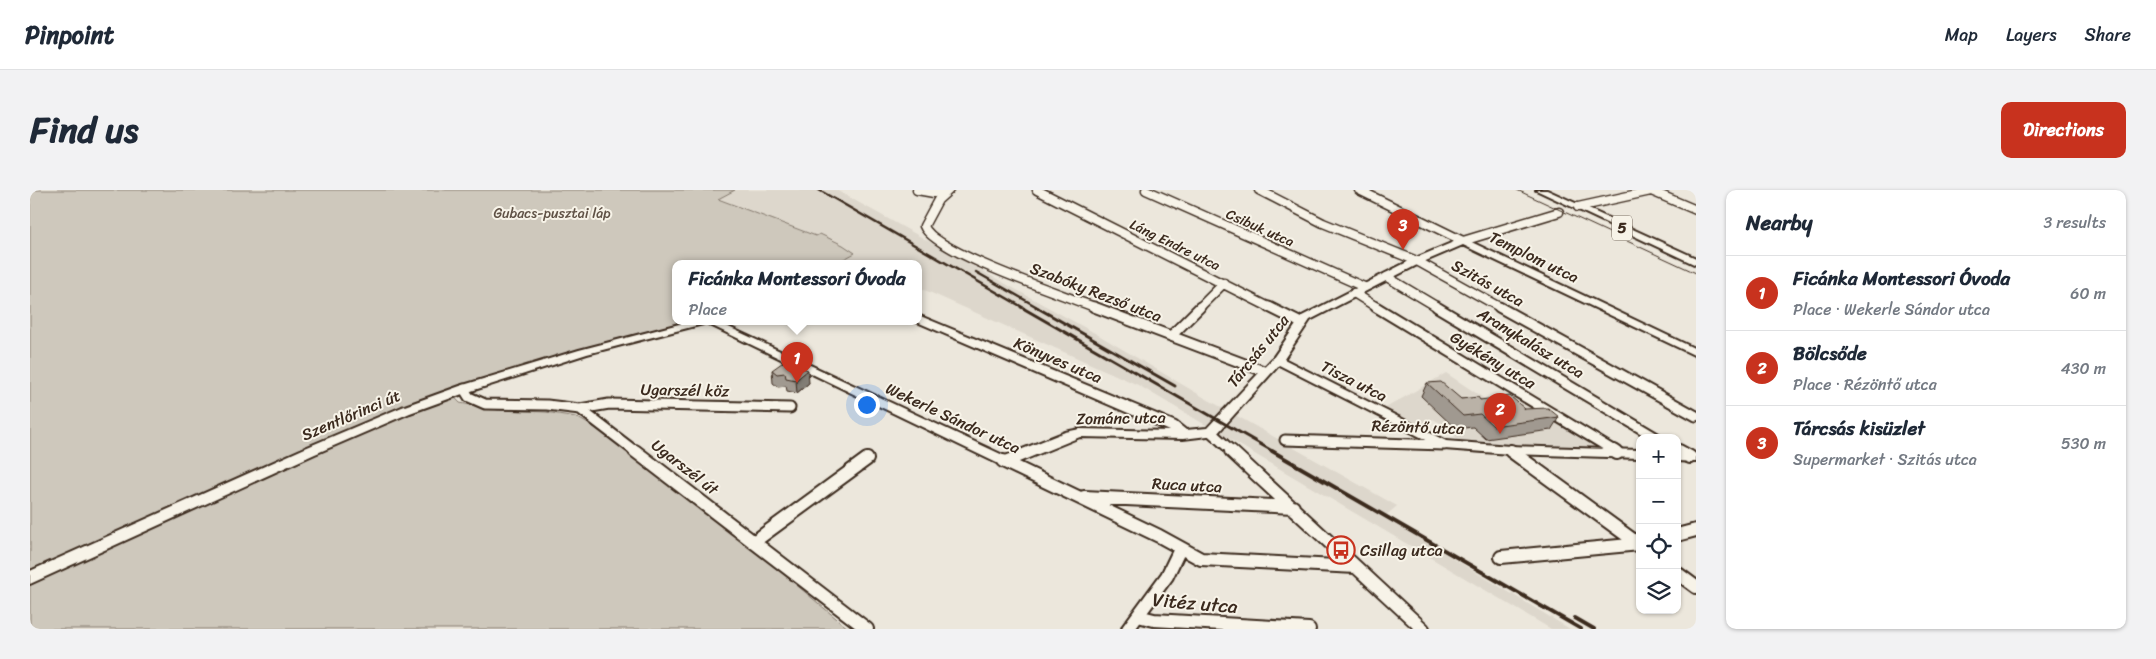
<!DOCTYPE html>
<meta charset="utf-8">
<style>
body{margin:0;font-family:Sriracha,sans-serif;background:#f2f2f3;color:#1f2937}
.controls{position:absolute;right:15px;bottom:15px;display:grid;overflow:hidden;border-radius:10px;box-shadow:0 1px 4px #0004}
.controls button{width:45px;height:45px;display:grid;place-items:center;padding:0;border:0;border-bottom:1px solid #e0e1e3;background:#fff;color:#1f2937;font:25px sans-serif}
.you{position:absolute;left:836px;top:214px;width:18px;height:18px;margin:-12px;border:4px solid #fff;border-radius:50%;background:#1a73e8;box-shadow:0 0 0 8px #1a73e833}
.badge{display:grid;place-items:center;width:32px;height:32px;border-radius:50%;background:#c8321e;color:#fff;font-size:16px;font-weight:700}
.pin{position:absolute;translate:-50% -41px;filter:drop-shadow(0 1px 2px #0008)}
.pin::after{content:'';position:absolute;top:26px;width:18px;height:15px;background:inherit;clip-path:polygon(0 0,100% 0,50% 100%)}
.popup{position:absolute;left:642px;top:70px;width:250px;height:65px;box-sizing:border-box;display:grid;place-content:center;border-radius:10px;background:#fff;filter:drop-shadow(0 1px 4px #0005);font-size:16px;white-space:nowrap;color:#747a83}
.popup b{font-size:19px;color:#1f2937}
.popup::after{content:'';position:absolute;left:50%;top:100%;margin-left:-10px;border:10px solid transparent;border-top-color:#fff}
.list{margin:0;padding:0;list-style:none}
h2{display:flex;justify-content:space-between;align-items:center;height:65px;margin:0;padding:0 20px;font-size:21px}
h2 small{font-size:16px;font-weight:400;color:#747a83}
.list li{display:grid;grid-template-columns:32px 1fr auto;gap:15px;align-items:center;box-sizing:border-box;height:75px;padding:0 20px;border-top:1px solid #e0e1e3}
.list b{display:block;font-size:19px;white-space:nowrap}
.list p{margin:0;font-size:16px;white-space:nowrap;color:#747a83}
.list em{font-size:16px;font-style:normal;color:#747a83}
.icon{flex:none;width:28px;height:28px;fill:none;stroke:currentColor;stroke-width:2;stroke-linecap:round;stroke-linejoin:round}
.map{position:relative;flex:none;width:1666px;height:439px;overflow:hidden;border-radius:10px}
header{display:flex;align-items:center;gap:30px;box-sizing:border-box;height:70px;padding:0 25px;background:#fff;border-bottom:1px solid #e0e1e3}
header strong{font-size:24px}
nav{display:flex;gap:28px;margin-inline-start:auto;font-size:18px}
.intro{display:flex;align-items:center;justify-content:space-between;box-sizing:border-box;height:120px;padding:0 30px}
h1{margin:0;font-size:35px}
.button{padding:12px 22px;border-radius:10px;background:#c8321e;color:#fff;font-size:18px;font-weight:700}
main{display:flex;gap:30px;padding:0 30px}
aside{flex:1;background:#fff;border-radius:10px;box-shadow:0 1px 4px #0004}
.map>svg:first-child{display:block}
.built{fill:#ddd7cc}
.green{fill:#cec8bc;stroke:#84796d}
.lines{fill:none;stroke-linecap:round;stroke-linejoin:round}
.minor-far2-casing{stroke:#3b2a1e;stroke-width:11}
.minor-far1-casing{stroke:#3b2a1e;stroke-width:13}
.minor-casing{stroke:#3b2a1e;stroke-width:16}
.major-casing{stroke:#3b2a1e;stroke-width:4}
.minor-far2{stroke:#f7f3e8;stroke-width:8}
.minor-far1{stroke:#f7f3e8;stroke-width:9}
.minor{stroke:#f7f3e8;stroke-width:12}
.major{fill:#f7f3e8;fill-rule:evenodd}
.tram{stroke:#3b2a1e;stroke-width:1}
.rail-far2{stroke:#3b2a1e;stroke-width:2.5}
.rail-far1{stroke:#3b2a1e;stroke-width:3}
.rail{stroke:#3b2a1e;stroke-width:4}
.wall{fill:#a09990;stroke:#3b2a1e}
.shaded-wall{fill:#827d75;stroke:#3b2a1e}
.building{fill:#bab2a7;stroke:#3b2a1e}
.labels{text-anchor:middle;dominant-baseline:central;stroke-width:4;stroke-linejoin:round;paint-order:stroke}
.far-park-label{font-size:14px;fill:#605246;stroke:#f7f3e8}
.far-street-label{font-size:14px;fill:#3b2a1e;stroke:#f7f3e8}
.shield{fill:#f7f3e8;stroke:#73665b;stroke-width:1}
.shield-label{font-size:15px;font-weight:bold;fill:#3b2a1e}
.street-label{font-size:16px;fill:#3b2a1e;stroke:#f7f3e8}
.poi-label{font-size:16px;fill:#3b2a1e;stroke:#f7f3e8;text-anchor:start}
.near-street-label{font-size:19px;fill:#3b2a1e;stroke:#f7f3e8}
</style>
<header>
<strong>Pinpoint</strong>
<nav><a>Map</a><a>Layers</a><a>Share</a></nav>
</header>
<div class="intro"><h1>Find us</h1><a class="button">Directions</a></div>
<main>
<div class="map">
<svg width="1666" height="439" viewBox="0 0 1666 439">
<rect width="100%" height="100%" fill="#ece7dc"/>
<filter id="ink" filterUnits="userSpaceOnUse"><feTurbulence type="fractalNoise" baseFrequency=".02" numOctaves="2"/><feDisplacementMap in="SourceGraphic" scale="10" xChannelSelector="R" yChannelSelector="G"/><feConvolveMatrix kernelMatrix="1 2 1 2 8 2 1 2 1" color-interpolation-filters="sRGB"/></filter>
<g filter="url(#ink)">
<path class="built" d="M705,0H806L1070,146L1175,208L1367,316L1354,327L1540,439H1521L1108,195L888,97V74H805L824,63L790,44L786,46L687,9Z
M1416,183L1461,213L1483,205L1568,258L1429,251L1414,235L1403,229L1392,239L1354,219Z"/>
<path class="green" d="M0,0H705L688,9L786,46L790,44L813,55L825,63L805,74H646V132H658L556,157L418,200L430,213L468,220L516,222L546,227L608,262L819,439H0Z"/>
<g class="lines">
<g class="minor-far2-casing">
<path id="minor-far2" d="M887,0L904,3L912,0
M919,0L908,10L894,36C903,62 1037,106 1067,118
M1007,0L1241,118
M1116,0L1334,97
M1229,0L1293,33L1387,71L1471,118
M1329,0L1433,51L1529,22
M1619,0L1666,20
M1548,17L1621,1
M1357,87L1409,118
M1324,103L1348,118
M1169,118L1194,93"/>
</g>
<g class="minor-far1-casing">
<path id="minor-far1" d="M1064,117L1236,182
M1239,117L1271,133
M1346,117L1586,262
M1407,117L1627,248
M1469,117L1666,226
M1141,146L1170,117
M434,199L439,207L455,214L517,215L550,219L606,262
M550,219L579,214L760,218
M1181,242L1203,262
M1255,250L1414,255
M1480,260L1483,262
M1647,260L1651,262"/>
</g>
<g class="minor-casing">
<path id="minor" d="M605,261L837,439
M1201,261L1393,439
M1481,261L1610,355
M1584,261L1587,263
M1649,261L1660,267
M973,271L1129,346L1171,369L1326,377
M1054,307L1263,317
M1647,345L1666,340
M725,351L837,269
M1471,367L1610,354
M1647,383L1666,397
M1108,426L1124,430L1279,439
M1098,439L1137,386L1150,359"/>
</g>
<g class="major-casing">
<path id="major" d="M1506,0H1517L1666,68V75Z
M1433,48L1666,159V166L1433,55L1391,73L1280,130L1254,169L1416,251L1480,256L1610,260V268L1480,264L1414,259L1249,175L1186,245L1153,249L1050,247L984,274L973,276L674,132L673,134L557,164L438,202L380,223L285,264L0,394V381L275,258L372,217L430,196L549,160L657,132H688L975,266L1035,242L1050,239L1140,241L887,132L888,125L1146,232L1156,240L1177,238L1243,168L1272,126L1383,69Z
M1647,263L1666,264V272L1647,271Z"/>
</g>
<use href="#minor-far2" class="minor-far2"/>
<use href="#minor-far1" class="minor-far1"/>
<use href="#minor" class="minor"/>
<use href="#major" class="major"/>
<path class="tram" d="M1487,0L1666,83"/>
<path class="rail-far2" d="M789,0L994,118
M946,82L1009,118"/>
<path class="rail-far1" d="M991,117L1244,262
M1006,117L1145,196"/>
<path class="rail" d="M1242,261L1551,439
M1545,428L1564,439"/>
</g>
<path class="wall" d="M773,178L779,193L767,203L757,201L756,196L748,197L743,193L742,180Z
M1397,193L1431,209L1450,210L1529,227L1521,240L1456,249L1443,237L1426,239L1391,206Z"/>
<path class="shaded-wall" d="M778,180L779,193L767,203L766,190Z"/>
<path class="building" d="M756,170L773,174V178L778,180L766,190L756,188L755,183L747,184L742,180Z
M1411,192L1431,209L1448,207L1450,210L1480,206L1495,219L1518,218L1529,227L1463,236L1450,224L1433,226L1397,193Z"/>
</g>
<defs>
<g id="bus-ring" transform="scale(1.4375)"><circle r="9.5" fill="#f7f3e8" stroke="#c8321e" stroke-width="1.5"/><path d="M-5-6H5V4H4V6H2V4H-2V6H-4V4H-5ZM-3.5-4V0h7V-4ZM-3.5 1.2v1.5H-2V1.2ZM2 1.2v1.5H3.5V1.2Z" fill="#c8321e"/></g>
</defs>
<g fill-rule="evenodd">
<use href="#bus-ring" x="1311" y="360"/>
</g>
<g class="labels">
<g class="far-park-label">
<text x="522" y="23">Gubacs-pusztai láp</text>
</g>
<g class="far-street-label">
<text transform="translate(1230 38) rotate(24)">Csibuk utca</text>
<text transform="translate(1145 55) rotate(26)">Láng Endre utca</text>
</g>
<rect class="shield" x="1582" y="25.5" width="20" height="25" rx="4"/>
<g class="shield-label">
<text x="1592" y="38">5</text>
</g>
<g class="street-label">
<text transform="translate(1504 67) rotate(26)">Templom utca</text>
<text transform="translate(1458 93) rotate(29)">Szitás utca</text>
<text transform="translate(1066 102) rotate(21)">Szabóky Rezső utca</text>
<text transform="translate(1501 153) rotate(31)">Aranykalász utca</text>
<text transform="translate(1228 161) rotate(-51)">Tárcsás utca</text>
<text transform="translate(1028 170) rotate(23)">Könyves utca</text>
<text transform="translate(1463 170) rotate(31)">Gyékény utca</text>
<text transform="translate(1324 191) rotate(27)">Tisza utca</text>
<text transform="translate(655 200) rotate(1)">Ugarszél köz</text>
<text transform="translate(321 225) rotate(-23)">Szentlőrinci út</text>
<text transform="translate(923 228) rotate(25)">Wekerle Sándor utca</text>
<text transform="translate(1091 228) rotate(-1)">Zománc utca</text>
<text transform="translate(1388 237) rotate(2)">Rézöntő utca</text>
<text transform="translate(655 277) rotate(38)">Ugarszél út</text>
<text transform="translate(1157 295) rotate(3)">Ruca utca</text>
</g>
<g class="poi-label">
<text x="1330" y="360">Csillag utca</text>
</g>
<g class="near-street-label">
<text transform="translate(1165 413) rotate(5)">Vitéz utca</text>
</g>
</g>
</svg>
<div class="controls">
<button>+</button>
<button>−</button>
<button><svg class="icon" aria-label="locate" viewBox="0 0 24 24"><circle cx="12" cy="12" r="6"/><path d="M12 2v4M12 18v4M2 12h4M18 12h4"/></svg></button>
<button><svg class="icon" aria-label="layers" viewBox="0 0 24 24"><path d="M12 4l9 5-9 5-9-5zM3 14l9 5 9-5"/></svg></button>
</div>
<div class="you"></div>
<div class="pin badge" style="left:767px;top:193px">1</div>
<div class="popup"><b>Ficánka Montessori Óvoda</b>Place</div>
<div class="pin badge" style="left:1470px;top:244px">2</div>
<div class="pin badge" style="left:1373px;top:60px">3</div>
</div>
<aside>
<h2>Nearby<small>3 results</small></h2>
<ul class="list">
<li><span class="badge">1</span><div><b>Ficánka Montessori Óvoda</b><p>Place · Wekerle Sándor utca</p></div><em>60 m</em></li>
<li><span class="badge">2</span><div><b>Bölcsőde</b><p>Place · Rézöntő utca</p></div><em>430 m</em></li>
<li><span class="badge">3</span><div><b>Tárcsás kisüzlet</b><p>Supermarket · Szitás utca</p></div><em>530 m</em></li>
</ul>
</aside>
</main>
